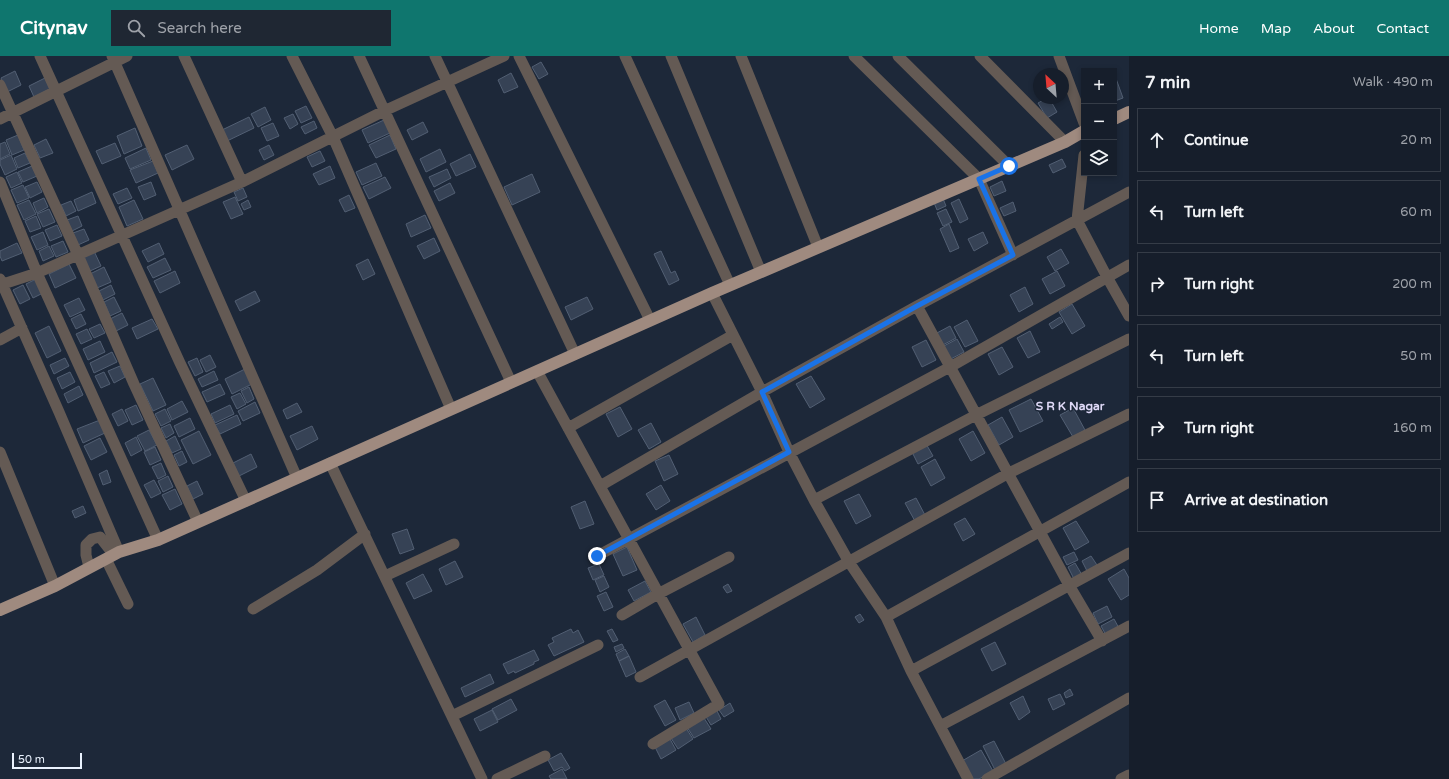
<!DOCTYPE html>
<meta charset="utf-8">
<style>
body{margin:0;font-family:"Varela Round",sans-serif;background:#1f2733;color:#f1f3f6}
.controls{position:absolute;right:12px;top:12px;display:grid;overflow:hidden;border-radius:0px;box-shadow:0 2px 6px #0003}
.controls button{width:36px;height:36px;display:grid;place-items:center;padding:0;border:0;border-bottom:1px solid #353c47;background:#161e2b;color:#f1f3f6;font:20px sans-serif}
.compass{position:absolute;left:1033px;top:12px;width:36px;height:36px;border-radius:50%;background:#161e2b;box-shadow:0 2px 6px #0003;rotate:334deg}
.scale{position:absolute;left:12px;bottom:10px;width:70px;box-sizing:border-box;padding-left:4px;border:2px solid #eaf2fe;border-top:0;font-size:11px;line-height:14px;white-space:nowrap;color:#eaf2fe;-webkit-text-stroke:3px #1d2839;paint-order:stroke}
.stop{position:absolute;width:12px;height:12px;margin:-9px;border:3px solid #1a73e8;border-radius:50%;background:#fff}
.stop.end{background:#1a73e8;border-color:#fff;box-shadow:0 1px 4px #0008}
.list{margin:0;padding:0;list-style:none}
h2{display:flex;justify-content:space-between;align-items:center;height:52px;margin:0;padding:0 16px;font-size:17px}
h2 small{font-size:13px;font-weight:400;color:#9ea2a9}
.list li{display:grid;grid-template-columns:26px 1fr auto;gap:12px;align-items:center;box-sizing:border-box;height:64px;margin:0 8px 8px;padding:0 8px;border:1px solid #353c47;border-radius:0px}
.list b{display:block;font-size:15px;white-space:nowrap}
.list em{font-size:13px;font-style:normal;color:#9ea2a9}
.icon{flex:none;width:22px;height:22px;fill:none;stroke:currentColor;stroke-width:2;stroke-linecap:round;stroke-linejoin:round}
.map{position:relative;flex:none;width:1129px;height:723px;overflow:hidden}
header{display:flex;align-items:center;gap:24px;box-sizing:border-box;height:56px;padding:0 20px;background:#0f766e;color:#fff}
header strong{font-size:19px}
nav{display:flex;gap:22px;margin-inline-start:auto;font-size:14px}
.search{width:280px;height:36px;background:#1f2733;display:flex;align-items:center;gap:10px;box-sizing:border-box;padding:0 14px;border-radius:0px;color:#9ea2a9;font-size:15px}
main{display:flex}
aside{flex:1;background:#161e2b}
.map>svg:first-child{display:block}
.building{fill:#364255;stroke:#525f73}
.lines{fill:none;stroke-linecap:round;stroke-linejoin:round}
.minor{stroke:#645a54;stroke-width:11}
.major{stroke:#9f8a7f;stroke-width:12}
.route{stroke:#1a73e8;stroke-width:5}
.labels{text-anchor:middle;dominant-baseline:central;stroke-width:3;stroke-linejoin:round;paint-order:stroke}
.quarter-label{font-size:12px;font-weight:bold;fill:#dfd9f7;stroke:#1d2839}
</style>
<header>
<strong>Citynav</strong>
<div class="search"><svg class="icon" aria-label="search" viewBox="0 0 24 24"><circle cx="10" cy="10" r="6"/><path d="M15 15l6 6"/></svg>Search here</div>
<nav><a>Home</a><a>Map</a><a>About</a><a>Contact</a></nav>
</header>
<main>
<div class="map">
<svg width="1129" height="723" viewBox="0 0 1129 723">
<rect width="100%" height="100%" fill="#1d2839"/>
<path class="building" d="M541,6L548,18L539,23L532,11Z
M15,15L21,29L7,36L1,22Z
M511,17L518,31L504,37L498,24Z
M1114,17L1123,42L1115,45L1114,43Z
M45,22L50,33L34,41L29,30Z
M1047,42H1049L1057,56L1047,62L1038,47Z
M306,50L312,62L301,67L295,55Z
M265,51L271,64L258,71L251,58Z
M293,58L298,68L290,73L284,62Z
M249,61L254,72L227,85L222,74Z
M384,64L390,77L368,87L362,74Z
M314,65L317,72L305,78L301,71Z
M423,66L428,76L412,84L407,74Z
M273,67L279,80L267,85L261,72Z
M135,72L142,90L124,98L117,80Z
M18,79L24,94L12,99L6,84Z
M390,79L396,93L376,102L369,89Z
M46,83L53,97L40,102L34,89Z
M5,86L10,98L0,103V88Z
M115,87L121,100L102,108L96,95Z
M187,89L194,103L172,114L165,99Z
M269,89L274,99L264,104L259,94Z
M146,92L151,104L130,113L125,102Z
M440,93L446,106L426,116L420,103Z
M320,95L325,105L312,111L307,101Z
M25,97L30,107L18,112L14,102Z
M470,98L476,111L456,120L450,108Z
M11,99L17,113L5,119L0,108V104Z
M1062,103L1066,111L1053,117L1049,109Z
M153,105L158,117L136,127L130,114Z
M376,107L382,120L362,129L356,116Z
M32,110L37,120L23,126L18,116Z
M330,110L335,122L319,129L313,118Z
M447,113L451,122L434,131L429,121Z
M17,116L22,127L11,132L6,121Z
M532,118L540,136L512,149L504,131Z
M385,121L391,132L369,143L363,131Z
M1002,125L1006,135L994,140L990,131Z
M37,126L42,136L30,142L25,131Z
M151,126L156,139L144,144L138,131Z
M450,127L455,137L439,145L434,135Z
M23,129L29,142L17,147L11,134Z
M127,132L132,142L118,148L113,138Z
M243,132L247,141L238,145L234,136Z
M92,136L96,147L78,155L74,144Z
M349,139L355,152L345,156L339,144Z
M942,140L946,150L937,154L933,144Z
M235,141L243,158L231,163L223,146Z
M44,142L48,151L37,157L33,147Z
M959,143L968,163L960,167L951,147Z
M29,144L36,158L24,164L17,149Z
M134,144L143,163L127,170L119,151Z
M248,144L251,151L244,154L241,148Z
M71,145L76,155L66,160L61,149Z
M1013,146L1016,155L1004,160L1000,152Z
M49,153L55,166L43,171L37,158Z
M946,153L952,166L943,170L937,157Z
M425,159L431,172L411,181L406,168Z
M36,160L41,172L30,176L25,165Z
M78,160L82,170L72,175L67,164Z
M949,168L959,192L950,196L940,173Z
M57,169L62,180L50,185L45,174Z
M84,173L89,184L78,189L73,177Z
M43,176L48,189L37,194L31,181Z
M983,176L988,187L974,195L968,183Z
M434,182L440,195L424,203L417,190Z
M63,185L68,196L56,201L51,190Z
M17,187L22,197L2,205L0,200V195Z
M159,187L164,198L148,206L142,195Z
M49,190L54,200L43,205L39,195Z
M1061,193L1069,207L1055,215L1047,201Z
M94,195L101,210L90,215L83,201Z
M661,195L671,217L675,215L679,224L669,229L654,198Z
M165,202L171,214L153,222L147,211Z
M368,203L375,218L363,224L356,209Z
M69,208L76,222L55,232L49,218Z
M104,211L111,226L97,232L90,218Z
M175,215L180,227L160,237L154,225Z
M1057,215L1065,230L1050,238L1042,223Z
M36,223L43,237L33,242L26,228Z
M23,229L30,243L20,248L13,234Z
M111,229L115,238L103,244L99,235Z
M1025,231L1033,248L1019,256L1010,239Z
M255,235L260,245L240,255L235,245Z
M114,241L121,255L110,260L104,246Z
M587,241L593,253L571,264L565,251Z
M79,242L85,254L70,261L64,249Z
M1072,248L1085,270L1072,278L1059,256Z
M122,257L128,269L116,275L110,263Z
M81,258L86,268L76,273L71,263Z
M1060,261L1063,266L1052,273L1049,268Z
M152,263L158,273L137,283L132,272Z
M967,264L978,285L965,291L954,271Z
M100,268L105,277L94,282L89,273Z
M49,270L61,295L47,302L35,277Z
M950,270L956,282L941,290L935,278Z
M87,273L92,283L81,288L76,278Z
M1030,275L1040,296L1028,302L1017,282Z
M957,283L964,296L949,304L942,291Z
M926,284L936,304L922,311L912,291Z
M100,285L105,296L88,304L83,293Z
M1002,291L1013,311L999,319L988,298Z
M112,296L117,306L94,317L90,307Z
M210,299L216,311L206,316L200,304Z
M65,302L69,310L54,318L50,309Z
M197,302L203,316L195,320L188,306Z
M120,310L125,321L114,327L108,315Z
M245,313L252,328L232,338L225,323Z
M214,315L218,324L202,331L198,323Z
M70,316L75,326L62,333L57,322Z
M104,316L110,328L101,332L95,320Z
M811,320L825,343L810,352L796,328Z
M153,322L166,349L153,355L140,328Z
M220,328L225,338L207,346L202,336Z
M79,330L83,339L68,347L64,338Z
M249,331L254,343L247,347L241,335Z
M240,337L246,348L237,353L231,341Z
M1031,343L1043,365L1020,376L1009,354Z
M182,345L188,356L172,364L167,353Z
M255,346L260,357L243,365L238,355Z
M297,347L302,356L287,363L283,354Z
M136,349L143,364L132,369L125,354Z
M230,349L234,358L215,367L211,358Z
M620,351L632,373L618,381L606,358Z
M1073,352L1085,374L1073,381L1060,359Z
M122,353L128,365L118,370L112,358Z
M165,353L171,365L161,370L155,358Z
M237,359L241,368L220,378L215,369Z
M1002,361L1013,381L999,389L988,369Z
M190,362L195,373L179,381L174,370Z
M100,364L105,377L83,387L77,373Z
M651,367L661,386L649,393L638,374Z
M170,368L174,377L166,382L161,372Z
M312,370L318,383L297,394L290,380Z
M149,374L157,389L145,395L137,380Z
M199,375L211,399L193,408L181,384Z
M973,375L985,397L971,405L959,383Z
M175,380L181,393L172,397L166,385Z
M136,381L142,394L131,400L125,387Z
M100,382L107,396L91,404L84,390Z
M925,386L933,400L918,408L911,394Z
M155,391L161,404L150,409L144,396Z
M182,395L187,406L179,410L174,399Z
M251,398L257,411L239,420L233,407Z
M669,399L678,418L664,425L655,405Z
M935,403L945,422L931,430L921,411Z
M161,407L166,419L158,423L152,411Z
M107,414L111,426L103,429L99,418Z
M168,420L173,431L163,436L158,425Z
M154,424L161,437L151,442L144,429Z
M197,425L203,438L193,443L187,430Z
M661,429L670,445L656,454L646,438Z
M175,433L182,448L170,454L162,439Z
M859,438L871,460L856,468L844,445Z
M916,442L926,461L916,467L905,447Z
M585,445L594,468L580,473L571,451Z
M83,450L86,457L75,462L72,455Z
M965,462L975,478L963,485L954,468Z
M1076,465L1089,486L1075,494L1063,472Z
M407,473L414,493L400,498L392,478Z
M627,491L637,514L623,520L613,498Z
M1074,496L1078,504L1067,509L1063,501Z
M1091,500L1097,509L1087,515L1082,505Z
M455,505L463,521L446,529L439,513Z
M1075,507L1082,519L1074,523L1068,511Z
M599,508L604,519L593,524L588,512Z
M1124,513L1129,522V539L1121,544L1108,523Z
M423,518L432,535L414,543L406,527Z
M604,520L609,531L600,536L595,524Z
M645,525L651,536L634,545L628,534Z
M728,528L732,535L727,537L723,531Z
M606,536L613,551L604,555L597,540Z
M1107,550L1112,561L1098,568L1093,557Z
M860,558L864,564L859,567L855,561Z
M696,561L705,579L693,586L683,568Z
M1114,563L1120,574L1107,581L1101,570Z
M571,573L573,577L578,574L584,586L554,600L548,589L554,586L552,582Z
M612,573L618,584L613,586L607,575Z
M995,586L1006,608L992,615L981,593Z
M622,588L624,592L616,596L614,591Z
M625,593L629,600L619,605L616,598Z
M534,594L539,604L534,606V608L515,617L514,615L508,618L503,608Z
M629,600L636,616L626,621L619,605Z
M490,618L494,627L465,641L461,632Z
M1070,633L1073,639L1066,642L1064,637Z
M1060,638L1065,648L1053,654L1048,643Z
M1023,640L1030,656L1019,664L1010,647Z
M511,643L517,654L498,664L492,653Z
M665,644L676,664L665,670L654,650Z
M689,646L694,657L680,664L675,652Z
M730,647L734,655L724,661L719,654Z
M716,653L721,663L711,669L705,659Z
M492,654L498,666L480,675L474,663Z
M704,662L711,673L694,682L687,671Z
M686,672L693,683L678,693L671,682Z
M670,683L676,694L661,703L655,691Z
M994,685L1006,708L995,714L983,690Z
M981,694L993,715L979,723H972L962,705Z
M561,697L570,712L565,715L562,711L554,715L548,704Z
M562,713L567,723H551L549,720Z"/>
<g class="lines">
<path class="minor" d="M40,0L180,307L246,445
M112,0L297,422
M184,0L242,126
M292,0L333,81L451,353
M359,0L511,326
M435,0L575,298
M519,0L650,264
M625,0L730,229
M671,0L761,216
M741,0L818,191
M854,0L979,123L1013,199
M898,0L1009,110
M980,0L1065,86
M1059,0L1084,67
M0,29L78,199L134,328L198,466
M0,63L127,0
M1084,99L1077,164L1107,221L1129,260
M0,126L37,217L158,484
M0,223L59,356L119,496
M0,229L37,217L242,126L384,55L504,0
M712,237L762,336L789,396L814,444L849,506L886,561L911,615L968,723
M0,284L22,272
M537,315L719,648L653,688
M568,372L733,279
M0,396L55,530
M330,407L482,723
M600,430L762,336L917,250
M814,444L976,359L1129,283
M597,500L950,311L1129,209
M106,503L128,548
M89,511L86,499V489L92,483L100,481L114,499
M385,520L454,488
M253,553L317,514L365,478
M622,559L658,538L729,501
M886,561L1129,426
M1102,585L1069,529L917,250L1129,136
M911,615L1129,497
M640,621L1009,417L1129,358
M452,660L598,589
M940,670L1129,570
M497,723L545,700
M987,723L1129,642
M1121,723L1129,719"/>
<path class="major" d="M1114,63L1129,56
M0,554L55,530L119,496L158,484L712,237L1065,86L1084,75"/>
</g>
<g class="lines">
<path class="route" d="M597,500L789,396L762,336L917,250L1013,199L979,123L1009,110"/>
</g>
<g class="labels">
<g class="quarter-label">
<text x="1070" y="350">S R K Nagar</text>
</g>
</g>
</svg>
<div class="controls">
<button>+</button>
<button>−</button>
<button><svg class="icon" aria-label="layers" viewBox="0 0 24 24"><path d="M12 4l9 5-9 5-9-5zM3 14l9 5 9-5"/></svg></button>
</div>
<svg class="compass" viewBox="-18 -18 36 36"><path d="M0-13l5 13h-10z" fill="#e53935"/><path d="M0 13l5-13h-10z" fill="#9ea2a9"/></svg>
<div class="scale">50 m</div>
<div class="stop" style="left:1009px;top:110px"></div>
<div class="stop end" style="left:597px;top:500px"></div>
</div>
<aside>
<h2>7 min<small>Walk · 490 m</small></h2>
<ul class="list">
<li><svg class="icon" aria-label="ahead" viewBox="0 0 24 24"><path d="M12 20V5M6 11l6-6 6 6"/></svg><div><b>Continue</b></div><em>20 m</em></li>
<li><svg class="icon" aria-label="left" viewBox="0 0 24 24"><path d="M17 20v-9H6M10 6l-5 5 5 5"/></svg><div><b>Turn left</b></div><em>60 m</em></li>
<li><svg class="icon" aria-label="right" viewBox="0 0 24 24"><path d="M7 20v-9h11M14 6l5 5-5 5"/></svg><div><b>Turn right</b></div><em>200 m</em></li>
<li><svg class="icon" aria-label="left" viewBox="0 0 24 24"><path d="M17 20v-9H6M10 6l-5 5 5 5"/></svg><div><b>Turn left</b></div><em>50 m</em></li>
<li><svg class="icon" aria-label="right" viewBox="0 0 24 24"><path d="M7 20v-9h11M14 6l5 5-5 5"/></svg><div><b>Turn right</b></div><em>160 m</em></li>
<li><svg class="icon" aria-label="arrive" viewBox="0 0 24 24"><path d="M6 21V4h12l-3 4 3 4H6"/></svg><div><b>Arrive at destination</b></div></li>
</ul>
</aside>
</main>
